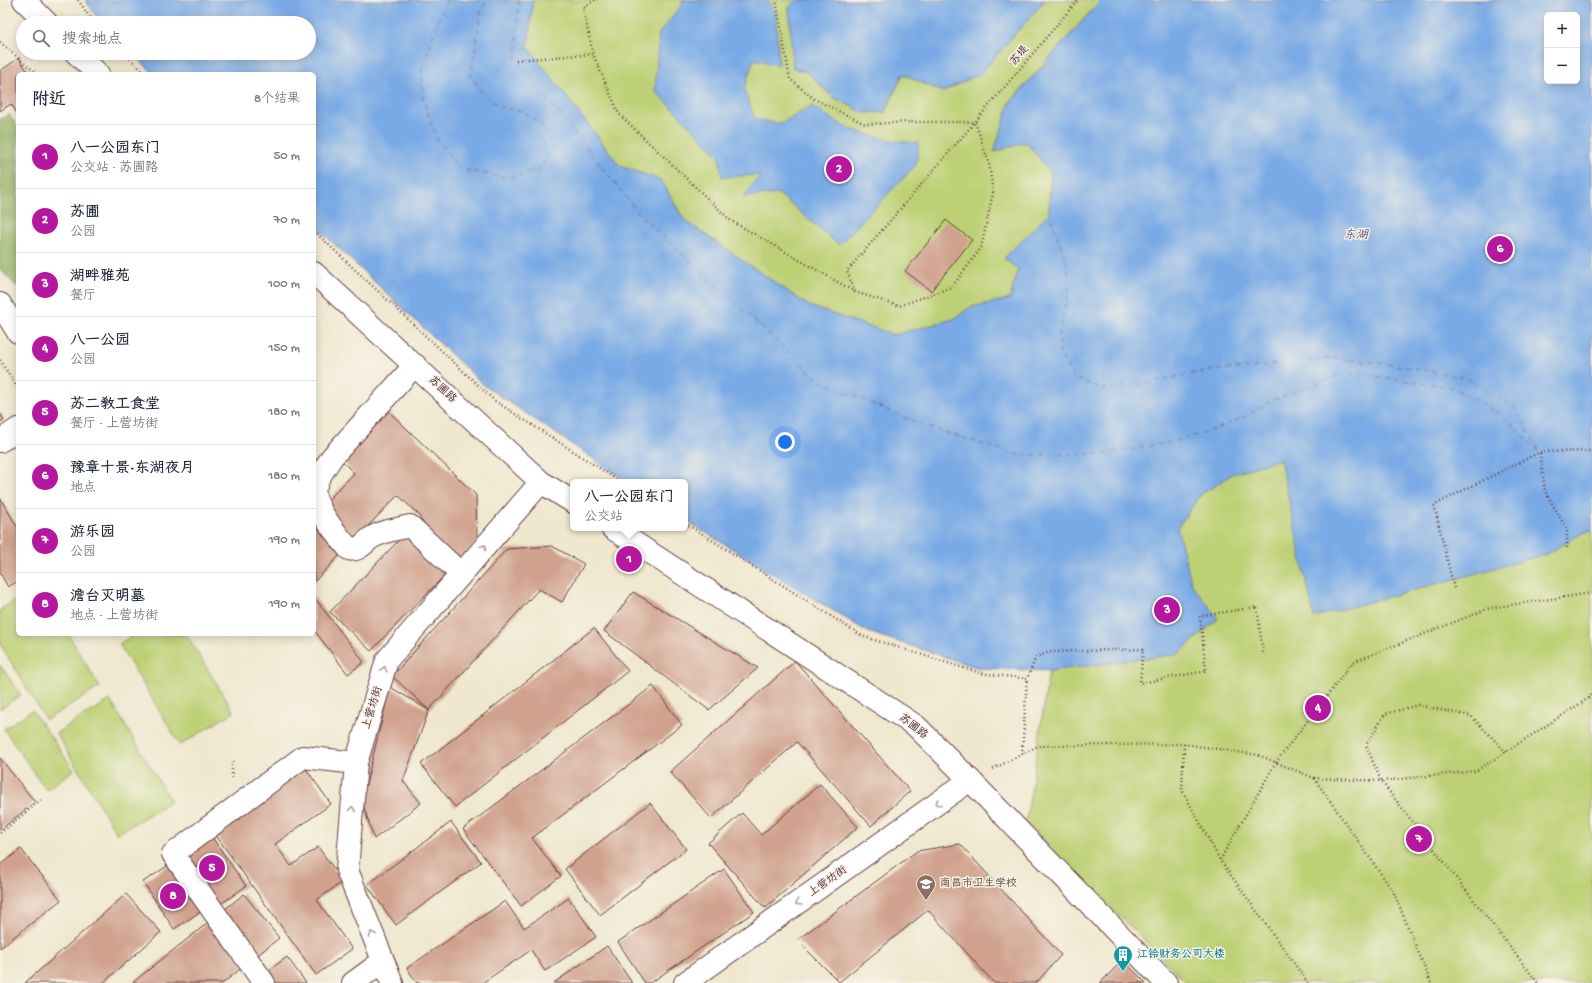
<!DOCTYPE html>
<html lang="zh">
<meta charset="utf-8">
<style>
body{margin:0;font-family:"Gochi Hand","LXGW WenKai TC",sans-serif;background:#f2f2f3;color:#1f2937}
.controls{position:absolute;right:12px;top:12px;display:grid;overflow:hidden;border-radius:6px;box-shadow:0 2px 10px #0003}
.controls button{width:36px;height:36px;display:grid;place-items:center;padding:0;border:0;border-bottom:1px solid #e0e1e3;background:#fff;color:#1f2937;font:20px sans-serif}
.you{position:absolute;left:785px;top:442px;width:14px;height:14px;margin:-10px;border:3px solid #fff;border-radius:50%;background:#1a73e8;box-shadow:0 0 0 6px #1a73e833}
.badge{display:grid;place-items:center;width:26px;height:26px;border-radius:50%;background:#b5179e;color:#fff;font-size:13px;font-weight:700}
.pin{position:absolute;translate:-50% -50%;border:2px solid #fff;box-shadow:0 1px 4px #0006}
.popup{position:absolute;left:570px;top:479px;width:118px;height:52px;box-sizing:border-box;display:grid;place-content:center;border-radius:6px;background:#fff;filter:drop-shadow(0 1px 3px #0005);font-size:13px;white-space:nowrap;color:#747a83}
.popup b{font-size:15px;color:#1f2937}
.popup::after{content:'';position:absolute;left:50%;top:100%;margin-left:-8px;border:8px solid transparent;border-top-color:#fff}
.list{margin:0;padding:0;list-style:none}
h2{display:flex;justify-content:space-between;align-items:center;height:52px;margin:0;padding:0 16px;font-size:17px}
h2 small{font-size:13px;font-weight:400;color:#747a83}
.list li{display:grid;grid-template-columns:26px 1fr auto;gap:12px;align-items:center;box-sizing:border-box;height:64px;padding:0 16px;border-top:1px solid #e0e1e3}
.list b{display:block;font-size:15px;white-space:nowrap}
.list p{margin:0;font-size:13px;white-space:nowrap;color:#747a83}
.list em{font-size:13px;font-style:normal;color:#747a83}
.icon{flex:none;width:22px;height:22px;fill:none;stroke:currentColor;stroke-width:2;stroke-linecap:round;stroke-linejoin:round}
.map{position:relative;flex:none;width:1592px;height:983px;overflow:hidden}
.search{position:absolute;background:#fff;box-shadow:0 2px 10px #0003;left:16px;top:16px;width:300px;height:44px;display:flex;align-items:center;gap:10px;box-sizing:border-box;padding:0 14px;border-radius:22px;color:#747a83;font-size:15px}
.panel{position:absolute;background:#fff;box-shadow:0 2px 10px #0003;left:16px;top:72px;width:300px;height:564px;border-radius:6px}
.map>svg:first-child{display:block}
.green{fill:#bdd074;stroke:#847850}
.forest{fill:#96b266;stroke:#706848}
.water{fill:#7aaae5;stroke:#626488;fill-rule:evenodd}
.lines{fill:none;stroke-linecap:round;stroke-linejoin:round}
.ferry{stroke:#5b506c;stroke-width:1;stroke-dasharray:5 4;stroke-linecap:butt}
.building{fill:#d0a28e}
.minor-casing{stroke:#633d43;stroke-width:24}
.major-casing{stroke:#633d43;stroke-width:24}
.path{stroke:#633d43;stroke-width:2.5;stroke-dasharray:1 3;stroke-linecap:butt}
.minor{stroke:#fff;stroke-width:22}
.major{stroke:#fff;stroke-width:22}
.oneway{stroke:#ae9aa0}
.labels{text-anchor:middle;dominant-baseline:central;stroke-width:3;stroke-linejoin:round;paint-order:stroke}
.street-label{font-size:11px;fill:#4a1f2b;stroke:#f7f3e8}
.education-label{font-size:11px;font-weight:bold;fill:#785e54;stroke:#f7f3e8;text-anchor:start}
.culture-label{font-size:11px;font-weight:bold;fill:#0d838f;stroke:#f7f3e8;text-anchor:start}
.water-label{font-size:12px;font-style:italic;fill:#5b506c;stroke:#f7f3e8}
</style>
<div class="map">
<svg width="1592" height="983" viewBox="0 0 1592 983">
<rect width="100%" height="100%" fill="#f7f3e8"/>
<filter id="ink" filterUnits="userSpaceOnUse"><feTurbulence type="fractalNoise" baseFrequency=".025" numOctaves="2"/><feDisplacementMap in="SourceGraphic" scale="8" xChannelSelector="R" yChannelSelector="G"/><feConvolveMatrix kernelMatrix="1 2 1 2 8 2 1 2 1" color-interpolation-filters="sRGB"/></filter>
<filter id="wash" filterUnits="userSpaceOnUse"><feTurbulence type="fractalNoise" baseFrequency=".012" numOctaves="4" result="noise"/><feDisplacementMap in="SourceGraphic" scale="16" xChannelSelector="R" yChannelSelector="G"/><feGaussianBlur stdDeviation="0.9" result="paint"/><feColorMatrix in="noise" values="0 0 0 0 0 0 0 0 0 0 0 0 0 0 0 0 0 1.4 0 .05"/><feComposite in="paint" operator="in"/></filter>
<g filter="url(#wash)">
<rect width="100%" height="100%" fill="#efe7ce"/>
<path class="green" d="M533,0H796L789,7L793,68L807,72L833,97L864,113L885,112L903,74L943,92L981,73L1045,0H1101L1010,102L995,152L1026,142L1051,172L1049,213L1004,258L1018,269L1010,299L971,307L954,319L894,335L809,306L684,220L661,180L620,166L528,47Z
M1281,459L1314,617L1547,554L1584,532L1592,531V983H1187L1026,823L1049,671L1178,654L1218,619L1192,585L1177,528L1200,495L1234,473Z
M18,599V634H68L100,687L46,720L0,644V610Z
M135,634H186L234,712L180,745L119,644Z
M0,665L21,695L0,709Z
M110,700L171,801L117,834L56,733Z
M32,710L74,770L46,790L4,729Z"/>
<path class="forest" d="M9,114L18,128V288L0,269V119Z"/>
<path class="water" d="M85,0H533L528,47L620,166L661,180L684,220L809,306L894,335L954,319L971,307L1010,299L1018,269L1004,258L1049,213L1051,172L1026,142L994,152L1010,103L1101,0H1592V531L1584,532L1547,554L1314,617L1280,459L1234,473L1200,495L1177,528L1192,585L1218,618L1178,654L1049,671L979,668L868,632L685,520V482H628L485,386L314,225V74H154L132,53H309V23H101ZM1547,15H1577V81H1547Z
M683,0H767L776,13L779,65L754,59L744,89L755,119L780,124L812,106L847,128L888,140L919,143L916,165L839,245L779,194L744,197L760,175L722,177L719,156L655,90L659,33L682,5Z
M796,0H1045L981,73L943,92L903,74L885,112L864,113L833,97L807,72L793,68L789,7Z"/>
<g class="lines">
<path class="ferry" d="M447,0L437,23L422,70L423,99L437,139L460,169L506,178L540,169L554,146L541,124L523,111L500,107L482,93L471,75L481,12L487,0
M519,0L516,60L642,217L820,381L924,426L1018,455L1104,454L1173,442L1216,429L1247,416L1271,401L1343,374L1368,375L1454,388L1503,416L1540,452L1515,408L1466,378L1419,369L1373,362L1333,358L1281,363L1249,368L1215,370L1174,377L1135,386L1103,389L1074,378L1060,354L1059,333L1070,284L1066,260L1049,213"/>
</g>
<g id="blocks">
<path class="building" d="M19,58L29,74H18V115L11,104L0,111V71Z
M946,220L972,240L931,291L905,271Z
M382,405L476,495L477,542L371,651L330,612L421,517L398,495L315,581L314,579V515L354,473L335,454Z
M0,413L4,420L0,422Z
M0,498L18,528V581L8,587L0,573Z
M552,546L584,564L562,602L539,589L429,710L392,676L507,549Z
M633,592L758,668L709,710L604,631Z
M314,597L364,662L348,674L314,630Z
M594,628L628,671L455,807L421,764Z
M795,661L910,791L871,826L797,742L711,818L670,772Z
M653,686L682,725L532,838L561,876L521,906L463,829Z
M390,687L429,710L403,781L421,803L374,839L362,801Z
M0,758L35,802L0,830Z
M301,762L331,804L275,844L291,866L318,847L343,881L317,900L352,949L316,975L210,827Z
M820,784L858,827L765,908L708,843L742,813L761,835Z
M650,803L686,849L600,915L565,869Z
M451,822L481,862L396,925L367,885Z
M207,830L246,886L218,906L179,850Z
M960,844L1061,955L1036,983H994L928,910L839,982L797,940L917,851Z
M21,849L61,900L0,948V865Z
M172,863L203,910L174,929L143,882Z
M724,869L754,912L650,983H645L618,942Z
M126,894L161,932L103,983H25Z
M244,894L279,938L223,983H132Z
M569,898L596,937L545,971L531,950L482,983H417L407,968L505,901L524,928Z
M607,946L632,983H554Z
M287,957L306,983H252Z
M1123,960L1146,983H1100Z"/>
</g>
</g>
<g filter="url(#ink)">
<use href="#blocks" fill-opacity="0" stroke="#633d43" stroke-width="1"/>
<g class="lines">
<g class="minor-casing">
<path id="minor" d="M0,304L18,332
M0,441L18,429
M314,490L319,477L332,457L415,365
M314,493C319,514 336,533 349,549C358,552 364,543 371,538C382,531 397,529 410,526L461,574
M264,983L173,854L303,757L356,763
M353,983L383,961
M392,983L347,870L356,763L387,660L541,482
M685,983L970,780"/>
</g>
<g class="major-casing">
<path id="major" d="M24,0L47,23
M76,53L98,74
M314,273L541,482L573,502
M612,528L916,726L970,780L1166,983"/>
</g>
<path class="path" d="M78,0L94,23
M595,0L583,8L593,54L619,114L730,220L855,292L899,306L952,287L981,248L993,193L989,163L975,122H912L865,124L814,99L790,79L776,0
M0,42L37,74
M124,53L146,74
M516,60L593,54
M314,231L495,401L621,482
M855,292L847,271L975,122L1078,0
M0,360L18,389
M1540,453L1545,491L1567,530V550
M685,523L862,636L980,673L1027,679L1036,657L1049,652L1143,649L1140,683L1206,671L1200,616L1257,607L1263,653
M1454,588L1434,505L1540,452L1592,451
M1184,744L1182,790L1220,860L1308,983
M1506,752L1471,716L1418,705L1385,714L1366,745L1381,781L1538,983
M1022,754L1027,679
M993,769L1038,746L1184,744L1258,755L1314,778L1393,891L1431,983
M232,778V758
M1314,778L1381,781L1476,771L1589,698L1592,694
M0,833L41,800
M1220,860L1276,762L1353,662L1490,608L1592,593"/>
<use href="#minor" class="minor"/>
<use href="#major" class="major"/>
</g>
<defs><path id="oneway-chevron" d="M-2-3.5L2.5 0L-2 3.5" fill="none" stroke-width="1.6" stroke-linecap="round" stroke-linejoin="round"/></defs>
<g class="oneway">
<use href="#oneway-chevron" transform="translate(484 547) rotate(-49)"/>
<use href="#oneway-chevron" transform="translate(384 669) rotate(-73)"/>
<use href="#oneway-chevron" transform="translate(938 803) rotate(145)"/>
<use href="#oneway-chevron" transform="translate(352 809) rotate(-85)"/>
<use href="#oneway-chevron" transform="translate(798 903) rotate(145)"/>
<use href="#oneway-chevron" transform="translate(372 934) rotate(-112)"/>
</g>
</g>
<defs>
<g id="university-pin" transform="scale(1)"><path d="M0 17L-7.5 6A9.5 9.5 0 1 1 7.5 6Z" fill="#8d6e63" stroke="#f7f3e8"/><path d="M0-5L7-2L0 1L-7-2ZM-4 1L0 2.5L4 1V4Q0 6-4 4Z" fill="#fff"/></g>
<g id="building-pin" transform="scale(1)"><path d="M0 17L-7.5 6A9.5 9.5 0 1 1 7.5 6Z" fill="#0f9aa8" stroke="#f7f3e8"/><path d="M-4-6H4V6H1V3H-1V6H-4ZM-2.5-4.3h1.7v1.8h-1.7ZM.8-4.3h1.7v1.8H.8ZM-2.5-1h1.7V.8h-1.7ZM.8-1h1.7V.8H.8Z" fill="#fff"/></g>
</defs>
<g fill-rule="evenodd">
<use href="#university-pin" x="926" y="884"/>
<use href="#building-pin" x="1123" y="955"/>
</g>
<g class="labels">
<g class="street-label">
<text transform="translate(1020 56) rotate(-50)">苏堤</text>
<text transform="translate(442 390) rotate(43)">苏圃路</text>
<text transform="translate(373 708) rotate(-73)">上营坊街</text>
<text transform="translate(913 727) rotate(38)">苏圃路</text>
<text transform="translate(828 882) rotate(-35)">上营坊街</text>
</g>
<g class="education-label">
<text x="940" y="884">南昌市卫生学校</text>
</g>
<g class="culture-label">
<text x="1137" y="955">江铃财务公司大楼</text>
</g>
<g class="water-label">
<text x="1356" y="236">东湖</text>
</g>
</g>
</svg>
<div class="controls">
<button>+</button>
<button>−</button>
</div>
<div class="you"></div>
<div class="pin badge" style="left:629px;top:559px">1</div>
<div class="popup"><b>八一公园东门</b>公交站</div>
<div class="pin badge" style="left:839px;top:169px">2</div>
<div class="pin badge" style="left:1167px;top:610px">3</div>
<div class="pin badge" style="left:1318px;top:708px">4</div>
<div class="pin badge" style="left:212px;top:868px">5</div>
<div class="pin badge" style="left:1500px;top:249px">6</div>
<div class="pin badge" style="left:1419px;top:839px">7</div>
<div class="pin badge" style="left:173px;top:896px">8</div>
<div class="search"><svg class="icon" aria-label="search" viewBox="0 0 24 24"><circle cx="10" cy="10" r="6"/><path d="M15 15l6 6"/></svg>搜索地点</div>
<section class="panel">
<h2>附近<small>8个结果</small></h2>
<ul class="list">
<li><span class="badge">1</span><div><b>八一公园东门</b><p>公交站 · 苏圃路</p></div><em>50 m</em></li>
<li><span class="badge">2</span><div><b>苏圃</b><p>公园</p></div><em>70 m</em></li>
<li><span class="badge">3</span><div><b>湖畔雅苑</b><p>餐厅</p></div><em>100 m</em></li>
<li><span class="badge">4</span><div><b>八一公园</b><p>公园</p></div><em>150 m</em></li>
<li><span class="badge">5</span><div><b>苏二教工食堂</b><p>餐厅 · 上营坊街</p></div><em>180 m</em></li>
<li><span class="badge">6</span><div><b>豫章十景·东湖夜月</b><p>地点</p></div><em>180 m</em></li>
<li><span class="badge">7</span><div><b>游乐园</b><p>公园</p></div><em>190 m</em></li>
<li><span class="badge">8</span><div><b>澹台灭明墓</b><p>地点 · 上营坊街</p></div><em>190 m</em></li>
</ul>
</section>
</div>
